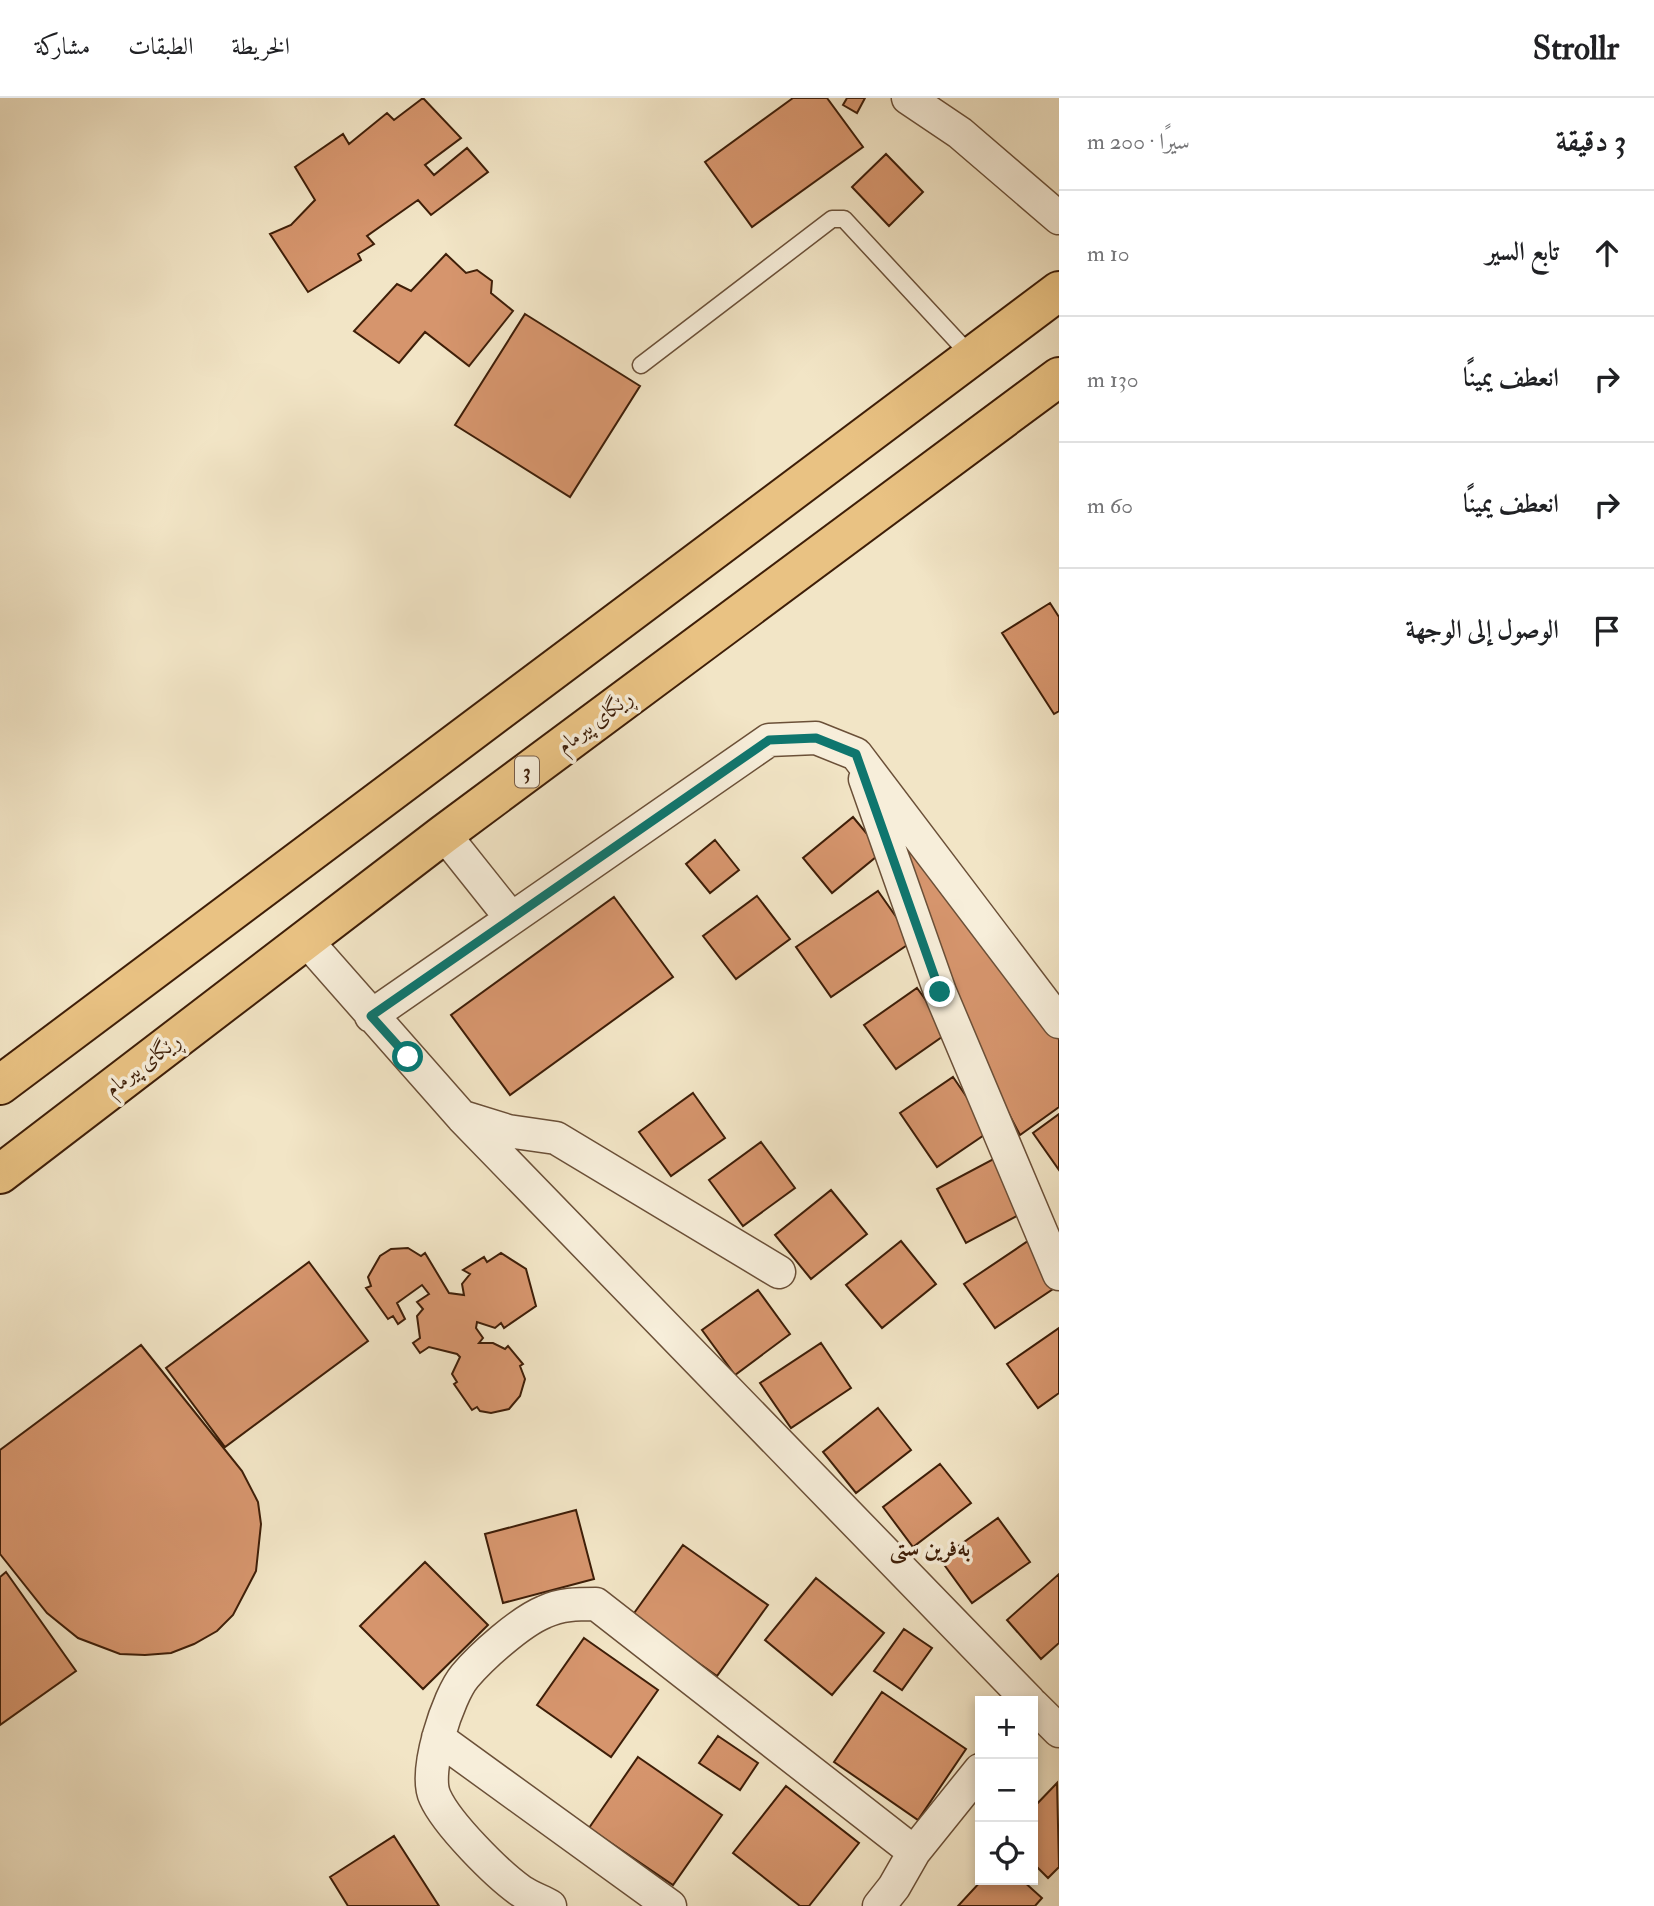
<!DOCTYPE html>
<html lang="ar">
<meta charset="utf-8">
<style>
body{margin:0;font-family:"IM FELL Double Pica",Amiri,serif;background:#f2f2f2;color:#202124;direction:rtl}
.controls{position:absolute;right:21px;bottom:21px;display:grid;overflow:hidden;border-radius:0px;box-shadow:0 4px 10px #0003}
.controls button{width:63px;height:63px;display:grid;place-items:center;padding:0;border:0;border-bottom:2px solid #e0e0e0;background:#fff;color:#202124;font:35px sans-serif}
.stop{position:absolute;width:21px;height:21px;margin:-16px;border:5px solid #0f766e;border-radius:50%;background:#fff}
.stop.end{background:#0f766e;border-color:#fff;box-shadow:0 2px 7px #0008}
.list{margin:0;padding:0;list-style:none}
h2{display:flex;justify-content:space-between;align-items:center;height:91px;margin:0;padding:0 28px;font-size:30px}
h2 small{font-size:23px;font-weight:400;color:#757577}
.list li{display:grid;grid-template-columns:46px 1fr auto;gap:21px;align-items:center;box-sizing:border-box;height:126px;padding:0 28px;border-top:2px solid #e0e0e0}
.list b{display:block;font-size:26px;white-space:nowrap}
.list em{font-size:23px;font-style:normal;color:#757577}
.icon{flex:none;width:38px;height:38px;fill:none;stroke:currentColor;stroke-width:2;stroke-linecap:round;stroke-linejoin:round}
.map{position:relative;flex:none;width:1059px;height:1808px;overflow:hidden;direction:ltr}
header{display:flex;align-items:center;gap:42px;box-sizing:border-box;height:98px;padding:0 35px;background:#fff;border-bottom:2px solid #e0e0e0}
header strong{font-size:33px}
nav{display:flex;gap:38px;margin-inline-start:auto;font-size:24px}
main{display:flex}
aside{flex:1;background:#fff}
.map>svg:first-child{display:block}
.building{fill:#d6956d;stroke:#3e1e08;stroke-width:2}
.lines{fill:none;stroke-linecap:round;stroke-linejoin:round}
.lane-casing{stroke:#6b5038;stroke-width:19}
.street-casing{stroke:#6b5038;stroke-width:35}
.highway-casing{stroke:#3e1e08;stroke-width:42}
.lane{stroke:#f7eeda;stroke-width:16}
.street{stroke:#f7eeda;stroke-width:32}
.highway{stroke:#e9c283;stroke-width:38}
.route{stroke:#0f766e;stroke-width:9}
.labels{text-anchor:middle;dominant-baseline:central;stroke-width:7;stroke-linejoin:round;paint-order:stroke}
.shield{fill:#f7eeda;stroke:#765c47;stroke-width:2}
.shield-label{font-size:19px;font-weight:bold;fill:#3e1e08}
.street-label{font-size:21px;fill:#3e1e08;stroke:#f7eeda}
.neighbourhood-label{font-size:23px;font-weight:bold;fill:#3e1e08;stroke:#f7eeda}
</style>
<header>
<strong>Strollr</strong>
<nav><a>الخريطة</a><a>الطبقات</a><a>مشاركة</a></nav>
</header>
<main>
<aside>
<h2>3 دقيقة<small>سيرًا · 200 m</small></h2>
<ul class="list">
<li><svg class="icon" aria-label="ahead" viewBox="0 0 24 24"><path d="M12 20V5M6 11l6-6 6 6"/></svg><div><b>تابع السير</b></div><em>10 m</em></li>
<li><svg class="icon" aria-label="right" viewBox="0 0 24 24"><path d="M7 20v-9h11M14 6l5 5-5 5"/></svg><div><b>انعطف يمينًا</b></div><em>130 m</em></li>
<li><svg class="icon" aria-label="right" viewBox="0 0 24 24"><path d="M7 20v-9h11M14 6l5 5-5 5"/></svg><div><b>انعطف يمينًا</b></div><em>60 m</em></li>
<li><svg class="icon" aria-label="arrive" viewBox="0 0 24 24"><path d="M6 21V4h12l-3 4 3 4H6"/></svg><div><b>الوصول إلى الوجهة</b></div></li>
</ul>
</aside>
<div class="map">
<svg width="1059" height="1808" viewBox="0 0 1059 1808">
<rect width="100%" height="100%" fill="#f2e5c6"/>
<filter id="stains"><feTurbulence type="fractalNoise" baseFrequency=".00286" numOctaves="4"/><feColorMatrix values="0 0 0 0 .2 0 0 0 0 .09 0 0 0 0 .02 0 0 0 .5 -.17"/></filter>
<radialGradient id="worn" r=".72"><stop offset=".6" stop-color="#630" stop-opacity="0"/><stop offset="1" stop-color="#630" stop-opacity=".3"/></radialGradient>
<path class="building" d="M423,0L461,40L425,67L434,77L467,50L488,74L431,117L418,102L367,138L374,146L358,156L361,162L308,194L270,136L291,127L315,102L295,69L343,36L349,46L387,15L394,22Z
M793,0H827L863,49L752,129L705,64Z
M847,0H865L857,15L843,7Z
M886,56L923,94L889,128L852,89Z
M446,156L466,175L477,172L492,183L491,195L513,213L469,268L425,234L399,265L354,233L397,186L411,193Z
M525,216L640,288L570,399L455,327Z
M1050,505L1059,519V613L1054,616L1002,535Z
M853,719L882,754L832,795L803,760Z
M715,742L739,772L710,795L686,766Z
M912,749L1059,933V1009L1020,1037L983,967L906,753Z
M878,793L913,843L831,899L796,849Z
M757,798L790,841L736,881L703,838Z
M614,799L673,879L510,997L451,917Z
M917,890L949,934L896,971L864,927Z
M953,979L990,1033L937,1069L900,1015Z
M693,995L725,1040L671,1078L639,1034Z
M1059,1016V1072L1033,1035Z
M761,1044L795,1090L743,1128L709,1082Z
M1001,1057L1030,1111L966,1145L937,1091Z
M831,1092L867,1136L811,1181L775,1137Z
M901,1143L936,1186L882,1230L846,1187Z
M1028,1143L1059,1187L995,1230L964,1186Z
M408,1150L421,1158L425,1155L449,1195L464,1197L462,1186L470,1176L463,1172L484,1159L487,1164L501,1155L526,1171L536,1208L504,1230L501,1225L495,1230L477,1224L476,1230L483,1240L479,1245H493L505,1251L508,1248L523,1266L520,1268L525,1281L520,1298L509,1311L491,1315L480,1313L477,1309L472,1312L454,1286L457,1284L452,1276L460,1259L457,1256L429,1249L420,1255L413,1245L420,1240L417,1218L423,1211L417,1204L429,1196L422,1187L397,1205L405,1221L398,1226L393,1218L388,1221L366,1190L371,1188L368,1179L380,1158L391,1151Z
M309,1164L368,1243L225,1349L166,1270Z
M758,1192L790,1236L735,1277L702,1232Z
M1059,1230V1295L1038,1310L1007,1266Z
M821,1245L851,1290L791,1330L760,1285Z
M141,1247L242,1373L258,1404L261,1426L256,1473L233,1517L217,1533L194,1546L171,1555L145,1557L120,1556L78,1540L47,1515L0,1456V1352Z
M878,1310L911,1352L856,1395L823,1354Z
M940,1366L971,1405L913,1449L883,1409Z
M576,1412L594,1481L503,1505L485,1436Z
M998,1420L1030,1464L972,1505L940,1461Z
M683,1447L768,1507L717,1578L632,1518Z
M425,1464L488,1527L423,1591L360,1528Z
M6,1474L76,1573L0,1627V1479Z
M1059,1476V1545L1041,1561L1007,1522Z
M816,1480L884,1535L832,1597L765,1542Z
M904,1531L932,1550L902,1592L874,1573Z
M584,1540L658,1592L611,1659L537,1607Z
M882,1594L966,1651L918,1722L834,1664Z
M718,1638L758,1665L740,1692L699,1665Z
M638,1659L722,1717L673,1787L589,1730Z
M1057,1685L1059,1769L1048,1780L1033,1765V1710Z
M786,1688L859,1745L809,1808H800L733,1755Z
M394,1738L439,1808H348L330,1779Z
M982,1782H1022L1042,1800L1035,1808H958Z"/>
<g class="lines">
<g class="lane-casing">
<path id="lane" d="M641,267L832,121H844L971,258"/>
</g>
<g class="street-casing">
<path id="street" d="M908,0L960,35L1059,120
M865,681L940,894L1059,1176
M444,736L511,820
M306,842L462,1019L1029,1603
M371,918L769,642L816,640L856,656L1059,924
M463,1019L508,1033L556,1040L779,1174
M1033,1607L1059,1633
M438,1640L670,1808
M550,1808C541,1803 530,1799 521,1793C497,1776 447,1726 435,1699C423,1674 448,1598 465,1578C482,1558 520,1524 544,1514C561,1506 577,1506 596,1506L914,1754
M879,1808L894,1789L914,1754L980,1672"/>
</g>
<g class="highway-casing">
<path id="highway" d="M0,987L1059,193
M0,1076L444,736L1059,279"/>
</g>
<use href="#lane" class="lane"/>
<use href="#street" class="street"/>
<use href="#highway" class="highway"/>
</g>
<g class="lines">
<path class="route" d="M408,959L371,918L769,642L816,640L856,656L940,894"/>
</g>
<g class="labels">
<rect class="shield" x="515" y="658.5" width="24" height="31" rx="5"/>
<g class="shield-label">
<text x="527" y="674">3</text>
</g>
<g class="street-label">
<text transform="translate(595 624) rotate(-37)">ڕێگای پیرمام</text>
<text transform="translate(143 967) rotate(-37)">ڕێگای پیرمام</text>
</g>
<g class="neighbourhood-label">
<text x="930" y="1450">به‌فرین ستی</text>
</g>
</g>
<rect width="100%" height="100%" filter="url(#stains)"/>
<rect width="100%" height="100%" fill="url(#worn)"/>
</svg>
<div class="controls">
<button>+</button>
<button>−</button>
<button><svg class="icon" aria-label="locate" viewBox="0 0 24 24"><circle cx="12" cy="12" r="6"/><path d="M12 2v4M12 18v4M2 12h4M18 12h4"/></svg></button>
</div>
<div class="stop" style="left:408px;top:959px"></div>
<div class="stop end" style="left:940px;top:894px"></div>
</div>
</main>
